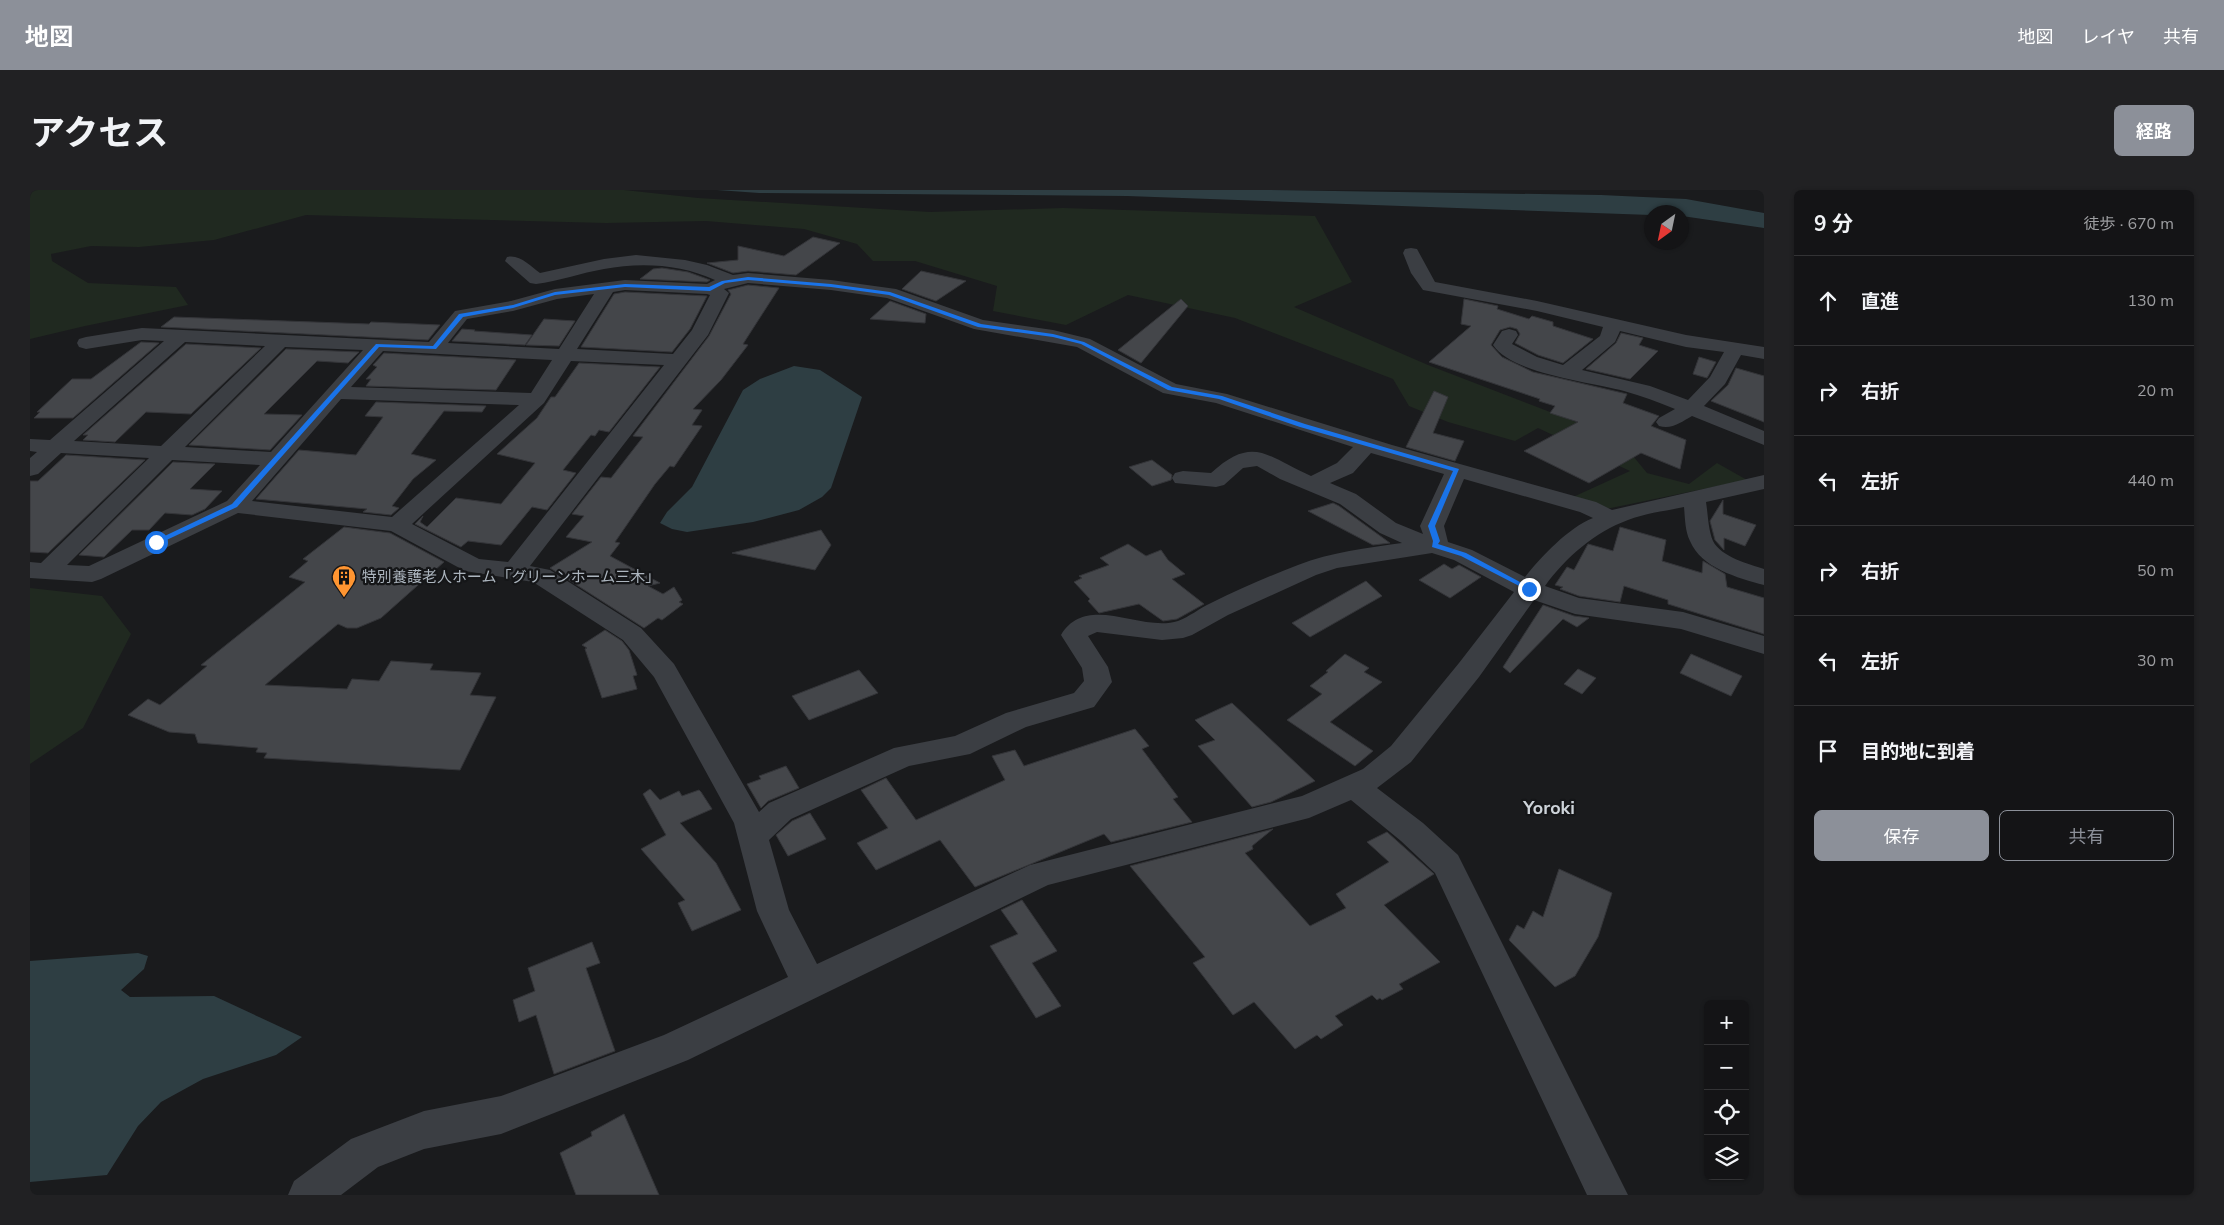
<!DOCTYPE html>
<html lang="ja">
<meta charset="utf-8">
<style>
body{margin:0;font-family:"Nunito Sans","Noto Sans JP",sans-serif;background:#212123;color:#f1f3f6}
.controls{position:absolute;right:15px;bottom:15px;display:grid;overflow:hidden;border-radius:8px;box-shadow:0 1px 4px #0004}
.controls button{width:45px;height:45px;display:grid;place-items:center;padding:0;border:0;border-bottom:1px solid #333335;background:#141416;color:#f1f3f6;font:25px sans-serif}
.compass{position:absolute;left:1614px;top:15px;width:45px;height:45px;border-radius:50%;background:#141416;box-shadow:0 1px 4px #0004;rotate:213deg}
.stop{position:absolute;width:15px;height:15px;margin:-11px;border:4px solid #1a73e8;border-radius:50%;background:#fff}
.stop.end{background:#1a73e8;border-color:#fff;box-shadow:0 1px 5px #0008}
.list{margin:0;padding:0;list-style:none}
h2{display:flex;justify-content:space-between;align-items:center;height:65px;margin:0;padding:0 20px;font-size:21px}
h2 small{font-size:16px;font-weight:400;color:#9d9ea1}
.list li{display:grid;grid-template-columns:32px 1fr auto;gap:15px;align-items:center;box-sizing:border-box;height:90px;padding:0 20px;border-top:1px solid #333335}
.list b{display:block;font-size:19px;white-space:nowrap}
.list em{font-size:16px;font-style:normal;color:#9d9ea1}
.actions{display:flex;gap:10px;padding:15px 20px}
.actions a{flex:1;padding:11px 0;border:1px solid #8c9099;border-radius:8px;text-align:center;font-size:18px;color:#8c9099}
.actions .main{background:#8c9099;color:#fff}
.icon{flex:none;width:28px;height:28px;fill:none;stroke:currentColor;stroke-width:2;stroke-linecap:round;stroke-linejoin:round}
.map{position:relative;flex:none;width:1734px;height:1005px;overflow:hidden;border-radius:8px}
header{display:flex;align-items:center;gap:30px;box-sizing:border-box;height:70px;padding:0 25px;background:#8c9099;color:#fff}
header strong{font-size:24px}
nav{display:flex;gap:28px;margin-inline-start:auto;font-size:18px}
.intro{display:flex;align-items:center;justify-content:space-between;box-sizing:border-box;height:120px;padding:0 30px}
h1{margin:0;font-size:35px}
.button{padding:12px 22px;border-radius:8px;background:#8c9099;color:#fff;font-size:18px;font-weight:700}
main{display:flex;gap:30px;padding:0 30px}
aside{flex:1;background:#141416;border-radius:8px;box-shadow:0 1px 4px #0004}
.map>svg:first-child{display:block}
.green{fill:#202920}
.water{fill:#2e3e43}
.building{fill:#44464a;stroke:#343539}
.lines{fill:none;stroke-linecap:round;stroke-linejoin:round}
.street{fill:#3b3e43;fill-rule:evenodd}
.route{fill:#1a73e8}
.labels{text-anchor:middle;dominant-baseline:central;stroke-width:4.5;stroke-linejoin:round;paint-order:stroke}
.poi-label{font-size:15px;fill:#acb5be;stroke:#151618;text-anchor:start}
.quarter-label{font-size:18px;font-weight:bold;fill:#cdd3d9;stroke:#151618}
</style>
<header>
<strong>地図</strong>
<nav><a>地図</a><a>レイヤ</a><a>共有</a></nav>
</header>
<div class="intro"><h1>アクセス</h1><a class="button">経路</a></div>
<main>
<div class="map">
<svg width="1734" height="1005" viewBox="0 0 1734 1005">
<rect width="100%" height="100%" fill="#1a1b1d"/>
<path class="green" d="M0,0H594L668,8L900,22L1033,18L1285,26L1322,92L1264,117L1398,175L1554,235L1594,255L1617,283L1659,294L1687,273L1717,290L1576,319L1543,307L1600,281L1508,238L1485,251L1418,232L1379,216L1363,189L1205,128L1098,105L1036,135L963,121L967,96L885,71H843L827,54L774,39L676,31L576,33L276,25L184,50L109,57L61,56L21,64L22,71L58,93L146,97L158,115L55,136L0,149Z
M0,398L72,406L101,444L53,538L0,574Z"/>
<path class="water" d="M687,0H1237L1571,5L1656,9L1734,23V38L1652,26V22H1622L1621,25L1097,6L729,3Z
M764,176L790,180L832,207L801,298L792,307L769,320L723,332L657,342L642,339L630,333L637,322L662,297L713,200L730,189Z
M108,763L118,766L114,779L91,800L100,807L184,806L272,847L246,865L173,889L131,912L108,936L77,985L0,992V771Z"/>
<path class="building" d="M783,47L810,53L766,85L718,81L703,83L677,73L708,70V56L754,66Z
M632,78L658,82L680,90L677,92L610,89L623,79Z
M891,81L936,91L906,111L872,99Z
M718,95L749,98L713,154L718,155L691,190L663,219L672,220L662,235L672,236L644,277L640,276L625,294L585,352L590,353L580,366L630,393L618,396L633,404L644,397L652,410L649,412L653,414L632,430L628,428L614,438L520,378L562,352L536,347L554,326L542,324L571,287L581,288L613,247L603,246L679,146L701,104L698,100Z
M595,102L677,106L660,139L642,162L551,157L584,104Z
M1151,109L1158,116L1111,173L1088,160Z
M1434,109L1468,116L1467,119L1499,129L1502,126L1523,132V136L1563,149L1533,173L1508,165L1485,153L1490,144L1487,139L1480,137L1470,140L1461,155L1472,167L1503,182L1597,204L1593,213L1629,226L1621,236L1656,250L1650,279L1611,263L1559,293L1494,261L1548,232L1520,223L1525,216L1509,211L1510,209L1399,172L1441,136L1431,134Z
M860,111L896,124L895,133L840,129Z
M144,127L339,134L341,132L410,135L398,150L131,137Z
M514,129L545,131L529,156L496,155Z
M432,139L445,140L444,141L502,145L495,155L422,151Z
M1591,143L1613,148L1609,155L1628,161L1600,189L1556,179L1586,153Z
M111,152L129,153L43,228H4L10,222H7L42,189H61Z
M156,154L231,158L161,224L116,222L85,252L53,250L58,245H53Z
M256,159L329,162L318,173L287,171L234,224L272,225L240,260L159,255Z
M354,163L486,170L466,200L336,196L341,189H336L347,177L343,175Z
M1669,167L1686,172L1677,188L1663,184Z
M549,173L630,177L579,242L569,240L565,246L561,245L533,280L546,283L517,320L502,317L471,355L438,351L431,357L385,334L393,326L390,332L397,337L426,308L471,314L505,273L467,264L507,228L521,207H525Z
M1706,178L1734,186V232L1681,211L1698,195Z
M1404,201L1418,207L1403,243L1434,251L1425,271L1376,257Z
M346,212L456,216L452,222L414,221L381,264L406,270L383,289L362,316L369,318L361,325L333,322L337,319L226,309L269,260L326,265L353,227L335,226Z
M36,265L115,270L18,363L0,362V291H8Z
M1122,270L1142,285L1141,290L1122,296L1099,277Z
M143,272L185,274L160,299L192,301L175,319L162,325L135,323L119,340H102L74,367L49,365Z
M1693,310V324L1726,335L1715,356L1694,348V360L1685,350L1680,331Z
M1303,313L1309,316L1360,353L1343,355L1278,321Z
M314,337L360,343L414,372L351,428L327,438H317L308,434L235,495L317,499L322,489L349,491L361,471L403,474L400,480L451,483L440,505L466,507L430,580L234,568L237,563L226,562L228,558L168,553L165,544L139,542L98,525L118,509L130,515L177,476L171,475L275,392L259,387L278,371L273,369Z
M1590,337L1636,350L1632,371L1672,383L1673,371L1695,384L1697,397L1734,408V444L1638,414V410L1594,396L1590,412L1549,406L1530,399L1533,397L1525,395L1537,377L1544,380L1558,354L1583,361Z
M791,340L801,355L785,380L702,363Z
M1098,354L1116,366L1131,360L1138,370L1155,384L1142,389L1174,414L1147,429L1133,431L1109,414L1069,423L1058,411L1060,409L1044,392L1052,388L1049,386L1079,375L1070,368Z
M1414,374L1422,379L1429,375L1451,387L1420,408L1389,390Z
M1336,391L1352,406L1280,447L1262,433Z
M1513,415L1544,426L1559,428L1547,437L1533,429L1480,483L1473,477Z
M575,440L592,451L599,460L607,485L603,486L607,499L572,508L555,459L557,458L552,455Z
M1315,464L1339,478L1334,482L1352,492L1300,532L1343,561L1325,576L1257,530L1292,504L1280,496L1298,482L1296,481Z
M1661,464L1712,486L1701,506L1650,483Z
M1548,479L1566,488L1552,504L1534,494Z
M829,480L848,503L779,530L762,506Z
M1202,513L1285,591L1241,612L1222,617L1168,556L1185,550L1165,530Z
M1105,539L1119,556L1112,559L1148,607L1143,609L1162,632L1081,652L1074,644L945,697L910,650L846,680L827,653L858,638L831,600L856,588L886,630L975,590L962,566L985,560L994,576Z
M756,576L769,598L738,611L731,618L717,594L731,589L729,586Z
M620,599L630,610L649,601L652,606L669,600L671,602L682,619L650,633L686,673L711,720L662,741L648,713L655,710L611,659L636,645L613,604Z
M780,623L796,649L758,666L746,645L762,631Z
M1243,639L1222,656L1223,659L1215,663L1280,736L1316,718L1306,704L1359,672L1337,652L1357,642L1404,684L1354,715L1410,772L1369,794L1373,799L1352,810L1350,808L1347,810L1342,805L1305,826L1313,835L1291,849L1287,845L1265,859L1224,812L1203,825L1163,773L1175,767L1100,676Z
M1529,679L1582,703L1568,747L1545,786L1525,797L1479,750L1487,735L1494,739L1503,721L1513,727Z
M992,710L1027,761L1002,773L1031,816L1006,828L960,756L988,744L971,720Z
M562,752L570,773L556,778L585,861L524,884L506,825L489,832L483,810L505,801L498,778Z
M594,924L629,1005H546L530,963L562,946L561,942Z"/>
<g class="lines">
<path class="street" d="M1381,58L1387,59L1405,92L1507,111L1656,145L1734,157V169L1711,165L1695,194L1674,216L1734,241V255L1662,226C1651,232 1642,240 1629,236L1626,232L1629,228L1645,219C1628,212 1612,206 1594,201C1561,192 1482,184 1463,155L1472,141L1479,139L1486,141L1488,145L1482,154L1507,167L1533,175L1570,146L1573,137L1507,121L1393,100L1381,83L1373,63L1375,59ZM1590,141L1656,157L1694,162L1680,187L1658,210L1620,196L1552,180L1585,152Z
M606,65L655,70L677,75L703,85L718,83L801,90L866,99L953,130L1023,140L1060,149L1146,194L1197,204L1362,255L1566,312L1582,320L1734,285V299L1676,312C1678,324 1678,339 1683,351C1691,367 1719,374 1734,379V395C1708,388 1671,378 1660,351C1655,341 1655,328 1654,317C1636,321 1616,323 1598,330C1565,342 1536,367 1515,396L1549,408L1653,422L1734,446V464L1651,439L1545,424L1504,410L1449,487L1381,572L1347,598L1393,633L1428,665L1598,1005H1557L1405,683L1371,651L1321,610L1279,628L1018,695L658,870L471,944L394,959L348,977L311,1005H258L264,991L321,949L394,921L471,906L634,845L758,787L727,721L704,633L624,487L593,450L503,392L435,381L361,341L208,323L71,389L62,392L0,388V372L11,373L119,268L31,263L8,284L0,286V268L7,262L0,261V249L20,250L134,151L112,150L56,159L49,157L47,153L49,149L56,147L112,138L399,152L425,121L481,111L525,99L595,90L677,94L685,90C651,74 610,72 574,79C551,83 529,91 506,94L500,93L475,71L477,67C490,64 500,76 510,83L574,69ZM718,93L801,100L857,108L944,139L1047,157L1133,203L1186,213L1323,257L1307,273L1281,286C1237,267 1224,244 1181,283L1153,281L1145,283L1142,288L1145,293L1186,297L1194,295L1213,278L1227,276L1250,289L1310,314L1350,343L1372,353C1337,358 1301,362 1268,375C1239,386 1210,399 1181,413C1170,418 1159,427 1148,431C1111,443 1057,402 1031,445L1052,478L1054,491L1044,503L976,523L925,546L864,558L739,613L729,622L644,474L611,438L520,380L500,376L678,145L699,103L694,99ZM595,100L677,104L680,105L662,140L643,164L547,159L583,102ZM564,104L529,159L418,153L437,129L483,121L527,109ZM155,152L235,156L131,256L44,251ZM255,157L333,160L241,262L155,257ZM353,161L522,170L501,203L321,197ZM541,171L634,175L478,372L449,369L382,334L514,213ZM311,209L489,215L362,327L222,311ZM1341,263L1414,284L1390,336L1393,344L1366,333L1326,304L1300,293L1323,283ZM142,270L230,275L197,311L59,376L37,375ZM1434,289L1550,322L1563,328C1538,338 1512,366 1495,387L1442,360L1418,352L1414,336ZM1402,363L1424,370L1484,402L1429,473L1361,556L1333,579L1272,606L1000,675L787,774L759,720L739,650L761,629L879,576L940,564L996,537L1064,517L1082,492L1078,477L1058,446L1067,442L1132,450L1153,448L1162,445L1198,425L1286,385L1307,378Z"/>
</g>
<path class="route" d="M718,87L801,94L860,102L951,134L1023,144L1054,152L1142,197L1192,206L1275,234L1429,279L1405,336L1410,351L1408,354L1436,363L1503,399L1497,400L1431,366L1402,357L1403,351L1398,336L1423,281L1270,237L1189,209L1138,200L1051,154L1023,147L948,137L859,105L801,97L718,90L695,93L680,101L595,97L525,105L483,118L433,127L406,159L349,157L207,317L128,354L122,352L202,314L346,154L403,156L429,124L483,115L525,102L595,94L679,97L692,91Z"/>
<defs>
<g id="building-pin" transform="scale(1.25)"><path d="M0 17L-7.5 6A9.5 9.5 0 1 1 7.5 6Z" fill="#ff9531" stroke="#151618"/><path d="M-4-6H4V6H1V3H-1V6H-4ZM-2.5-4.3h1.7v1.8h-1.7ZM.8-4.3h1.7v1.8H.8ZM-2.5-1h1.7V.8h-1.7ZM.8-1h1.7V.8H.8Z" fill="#111"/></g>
</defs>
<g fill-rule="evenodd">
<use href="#building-pin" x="314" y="387"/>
</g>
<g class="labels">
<g class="poi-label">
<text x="332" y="387">特別養護老人ホーム「グリーンホーム三木」</text>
</g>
<g class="quarter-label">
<text x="1519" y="618">Yoroki</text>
</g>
</g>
</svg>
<div class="controls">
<button>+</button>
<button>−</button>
<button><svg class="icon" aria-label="locate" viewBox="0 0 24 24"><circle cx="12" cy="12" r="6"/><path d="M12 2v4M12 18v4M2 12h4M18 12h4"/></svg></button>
<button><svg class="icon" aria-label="layers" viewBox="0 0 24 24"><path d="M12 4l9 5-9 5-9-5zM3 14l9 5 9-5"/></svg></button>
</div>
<svg class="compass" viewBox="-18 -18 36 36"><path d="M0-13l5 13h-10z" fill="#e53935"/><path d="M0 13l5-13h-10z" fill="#9d9ea1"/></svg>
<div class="stop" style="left:126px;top:352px"></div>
<div class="stop end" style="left:1499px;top:399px"></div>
</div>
<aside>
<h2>9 分<small>徒歩 · 670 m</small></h2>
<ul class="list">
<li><svg class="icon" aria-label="ahead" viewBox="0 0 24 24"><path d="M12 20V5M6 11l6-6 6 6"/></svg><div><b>直進</b></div><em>130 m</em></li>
<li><svg class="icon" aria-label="right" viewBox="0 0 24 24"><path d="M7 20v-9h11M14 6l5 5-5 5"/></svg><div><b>右折</b></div><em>20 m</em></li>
<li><svg class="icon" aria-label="left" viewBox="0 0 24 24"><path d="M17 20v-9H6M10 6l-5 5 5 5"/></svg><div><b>左折</b></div><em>440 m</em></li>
<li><svg class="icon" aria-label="right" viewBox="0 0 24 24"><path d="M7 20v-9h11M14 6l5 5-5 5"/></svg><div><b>右折</b></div><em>50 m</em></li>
<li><svg class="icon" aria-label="left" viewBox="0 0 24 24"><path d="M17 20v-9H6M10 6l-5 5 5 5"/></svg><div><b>左折</b></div><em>30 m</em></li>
<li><svg class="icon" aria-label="arrive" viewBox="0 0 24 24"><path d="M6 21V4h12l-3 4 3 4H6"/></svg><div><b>目的地に到着</b></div></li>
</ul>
<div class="actions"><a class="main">保存</a><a>共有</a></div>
</aside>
</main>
